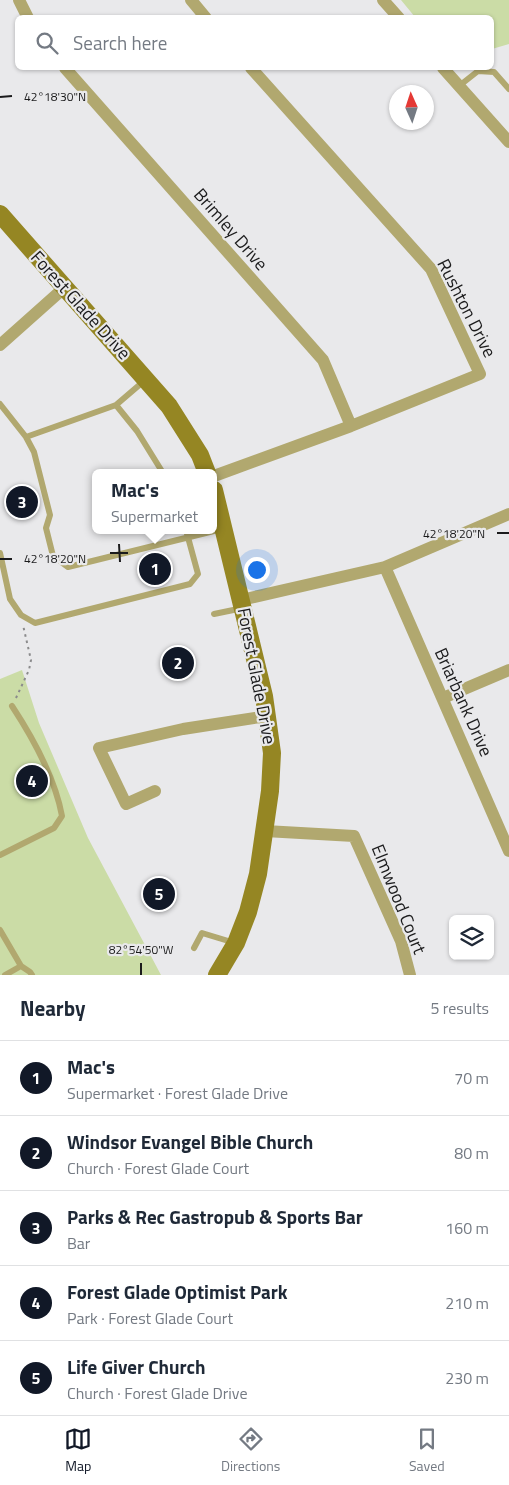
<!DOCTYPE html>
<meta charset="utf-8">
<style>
body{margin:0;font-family:"Titillium Web",sans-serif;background:#f6f6f7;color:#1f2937}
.controls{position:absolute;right:15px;bottom:15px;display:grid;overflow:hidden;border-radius:8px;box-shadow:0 1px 4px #0004}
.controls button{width:45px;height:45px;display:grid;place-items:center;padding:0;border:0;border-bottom:1px solid #e0e1e3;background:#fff;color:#1f2937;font:25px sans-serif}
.compass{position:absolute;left:389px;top:85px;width:45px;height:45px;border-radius:50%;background:#fff;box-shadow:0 1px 4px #0004;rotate:357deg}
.you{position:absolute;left:256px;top:569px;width:18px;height:18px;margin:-12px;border:4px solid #fff;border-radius:50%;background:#1a73e8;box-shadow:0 0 0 8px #1a73e833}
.badge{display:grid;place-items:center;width:32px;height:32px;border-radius:50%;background:#111827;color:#fff;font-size:16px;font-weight:700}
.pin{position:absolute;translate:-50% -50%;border:2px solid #fff;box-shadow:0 1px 5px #0006}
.popup{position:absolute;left:92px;top:469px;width:125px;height:65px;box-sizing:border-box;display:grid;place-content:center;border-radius:8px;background:#fff;filter:drop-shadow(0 1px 4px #0005);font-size:16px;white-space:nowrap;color:#747a83}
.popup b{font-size:19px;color:#1f2937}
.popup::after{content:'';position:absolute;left:50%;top:100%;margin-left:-10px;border:10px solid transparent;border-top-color:#fff}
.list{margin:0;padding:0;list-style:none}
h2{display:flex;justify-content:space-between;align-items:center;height:65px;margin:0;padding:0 20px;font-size:21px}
h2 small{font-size:16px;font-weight:400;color:#747a83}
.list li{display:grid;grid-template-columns:32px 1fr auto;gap:15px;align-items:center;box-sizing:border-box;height:75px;padding:0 20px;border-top:1px solid #e0e1e3}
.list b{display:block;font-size:19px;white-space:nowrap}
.list p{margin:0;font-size:16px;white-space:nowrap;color:#747a83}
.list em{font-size:16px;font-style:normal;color:#747a83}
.icon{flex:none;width:28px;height:28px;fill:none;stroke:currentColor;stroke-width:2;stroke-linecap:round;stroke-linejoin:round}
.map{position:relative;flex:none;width:509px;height:975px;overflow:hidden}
.search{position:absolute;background:#fff;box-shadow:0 1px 4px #0004;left:15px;right:15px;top:15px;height:55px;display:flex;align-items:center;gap:12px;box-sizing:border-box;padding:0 18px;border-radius:8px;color:#747a83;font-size:19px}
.sheet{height:440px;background:#fff}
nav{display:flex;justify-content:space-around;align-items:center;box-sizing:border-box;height:70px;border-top:1px solid #e0e1e3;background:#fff;font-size:14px;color:#747a83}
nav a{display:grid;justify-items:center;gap:2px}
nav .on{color:#111827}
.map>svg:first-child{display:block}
.green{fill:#cbdca6}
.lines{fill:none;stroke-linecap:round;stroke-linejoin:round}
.path{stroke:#8b8b8c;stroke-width:2;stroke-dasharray:2.5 4;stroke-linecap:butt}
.lane{stroke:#b1a86f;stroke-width:6}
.street{stroke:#b1a86f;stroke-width:12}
.secondary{stroke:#958623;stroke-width:18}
.ticks{fill:none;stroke:#1b1b1c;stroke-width:2}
.labels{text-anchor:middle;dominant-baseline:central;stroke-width:4.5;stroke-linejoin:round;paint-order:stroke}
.street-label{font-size:18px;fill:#1b1b1c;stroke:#e9e9eb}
.ticks-label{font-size:12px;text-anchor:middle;fill:#1b1b1c;stroke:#e9e9eb;stroke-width:4.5;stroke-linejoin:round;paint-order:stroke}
</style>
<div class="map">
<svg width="509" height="975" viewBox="0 0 509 975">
<rect width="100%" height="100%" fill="#e9e9eb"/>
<path class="green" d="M401,0H509V44L492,49V18L415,17Z
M22,670L39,723L88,838L161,975H0V679Z"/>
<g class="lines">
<path class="path" d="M16,698L29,670L31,660L23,625"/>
<path class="lane" d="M459,86L478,71L494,72L509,89
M0,404L26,437L34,452L50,515L46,528L53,556L68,567L222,529
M116,405L137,431L163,473
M26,437L116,405L144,381
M0,553L10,599L21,615L35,623L190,584L198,574L186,530
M214,614L243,608
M0,855L54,828L62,816C55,778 33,738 12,706
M0,930L21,966
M194,948L202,933L235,943
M5,975L21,966L30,972L32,975"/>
<path class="street" d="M19,0L28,18
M191,0L206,18
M383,0L399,18
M65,68L323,360L351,426
M443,68L509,142
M0,345L64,288
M214,476L351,426L480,374L431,269L251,68
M385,567L509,851
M241,600L385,567L509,514
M443,698L509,670
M155,791L126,804L99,748L183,729L267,716
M265,831L354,836L401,941L410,975"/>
<path class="secondary" d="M0,214L169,406L200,455L207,473
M214,490L264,696L272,753L270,791L258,874L248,912L236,943L217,975"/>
</g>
<path class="ticks" d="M0,97L12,96M497,533H509M119,544L120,562M110,553H128M0,559H12M141,963V975"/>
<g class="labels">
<g class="street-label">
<text transform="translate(231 229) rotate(49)">Brimley Drive</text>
<text transform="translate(81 305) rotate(48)">Forest Glade Drive</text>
<text transform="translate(467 308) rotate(63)">Rushton Drive</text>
<text transform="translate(257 676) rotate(79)">Forest Glade Drive</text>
<text transform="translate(464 702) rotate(66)">Briarbank Drive</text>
<text transform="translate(399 899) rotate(68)">Elmwood Court</text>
</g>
</g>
<g class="ticks-label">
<text x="55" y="101">42°18'30"N</text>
<text x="454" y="538">42°18'20"N</text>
<text x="55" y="563">42°18'20"N</text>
<text x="141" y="954">82°54'50"W</text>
</g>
</svg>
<div class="controls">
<button><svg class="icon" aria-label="layers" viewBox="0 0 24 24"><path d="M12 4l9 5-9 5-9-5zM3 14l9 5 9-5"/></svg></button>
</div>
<svg class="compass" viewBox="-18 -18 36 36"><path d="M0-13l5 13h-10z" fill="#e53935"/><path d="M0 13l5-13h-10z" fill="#747a83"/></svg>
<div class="you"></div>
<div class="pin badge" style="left:155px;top:569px">1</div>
<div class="popup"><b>Mac's</b>Supermarket</div>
<div class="pin badge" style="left:178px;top:663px">2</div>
<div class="pin badge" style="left:22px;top:502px">3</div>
<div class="pin badge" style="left:32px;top:781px">4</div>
<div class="pin badge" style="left:159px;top:894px">5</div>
<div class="search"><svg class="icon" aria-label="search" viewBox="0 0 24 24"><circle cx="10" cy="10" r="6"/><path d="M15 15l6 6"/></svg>Search here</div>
</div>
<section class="sheet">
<h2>Nearby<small>5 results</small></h2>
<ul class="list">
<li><span class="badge">1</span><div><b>Mac's</b><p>Supermarket · Forest Glade Drive</p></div><em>70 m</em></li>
<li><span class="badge">2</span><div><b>Windsor Evangel Bible Church</b><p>Church · Forest Glade Court</p></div><em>80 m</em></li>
<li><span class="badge">3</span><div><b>Parks &amp; Rec Gastropub &amp; Sports Bar</b><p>Bar</p></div><em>160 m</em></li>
<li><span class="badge">4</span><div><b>Forest Glade Optimist Park</b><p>Park · Forest Glade Court</p></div><em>210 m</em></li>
<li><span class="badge">5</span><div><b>Life Giver Church</b><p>Church · Forest Glade Drive</p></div><em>230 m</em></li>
</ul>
</section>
<nav>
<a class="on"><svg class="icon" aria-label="map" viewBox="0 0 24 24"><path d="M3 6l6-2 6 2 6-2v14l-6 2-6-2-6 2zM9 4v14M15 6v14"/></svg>Map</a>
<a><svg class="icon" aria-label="directions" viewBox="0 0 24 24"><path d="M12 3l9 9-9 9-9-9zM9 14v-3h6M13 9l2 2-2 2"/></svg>Directions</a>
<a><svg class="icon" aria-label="saved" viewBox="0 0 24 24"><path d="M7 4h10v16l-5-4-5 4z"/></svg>Saved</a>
</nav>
